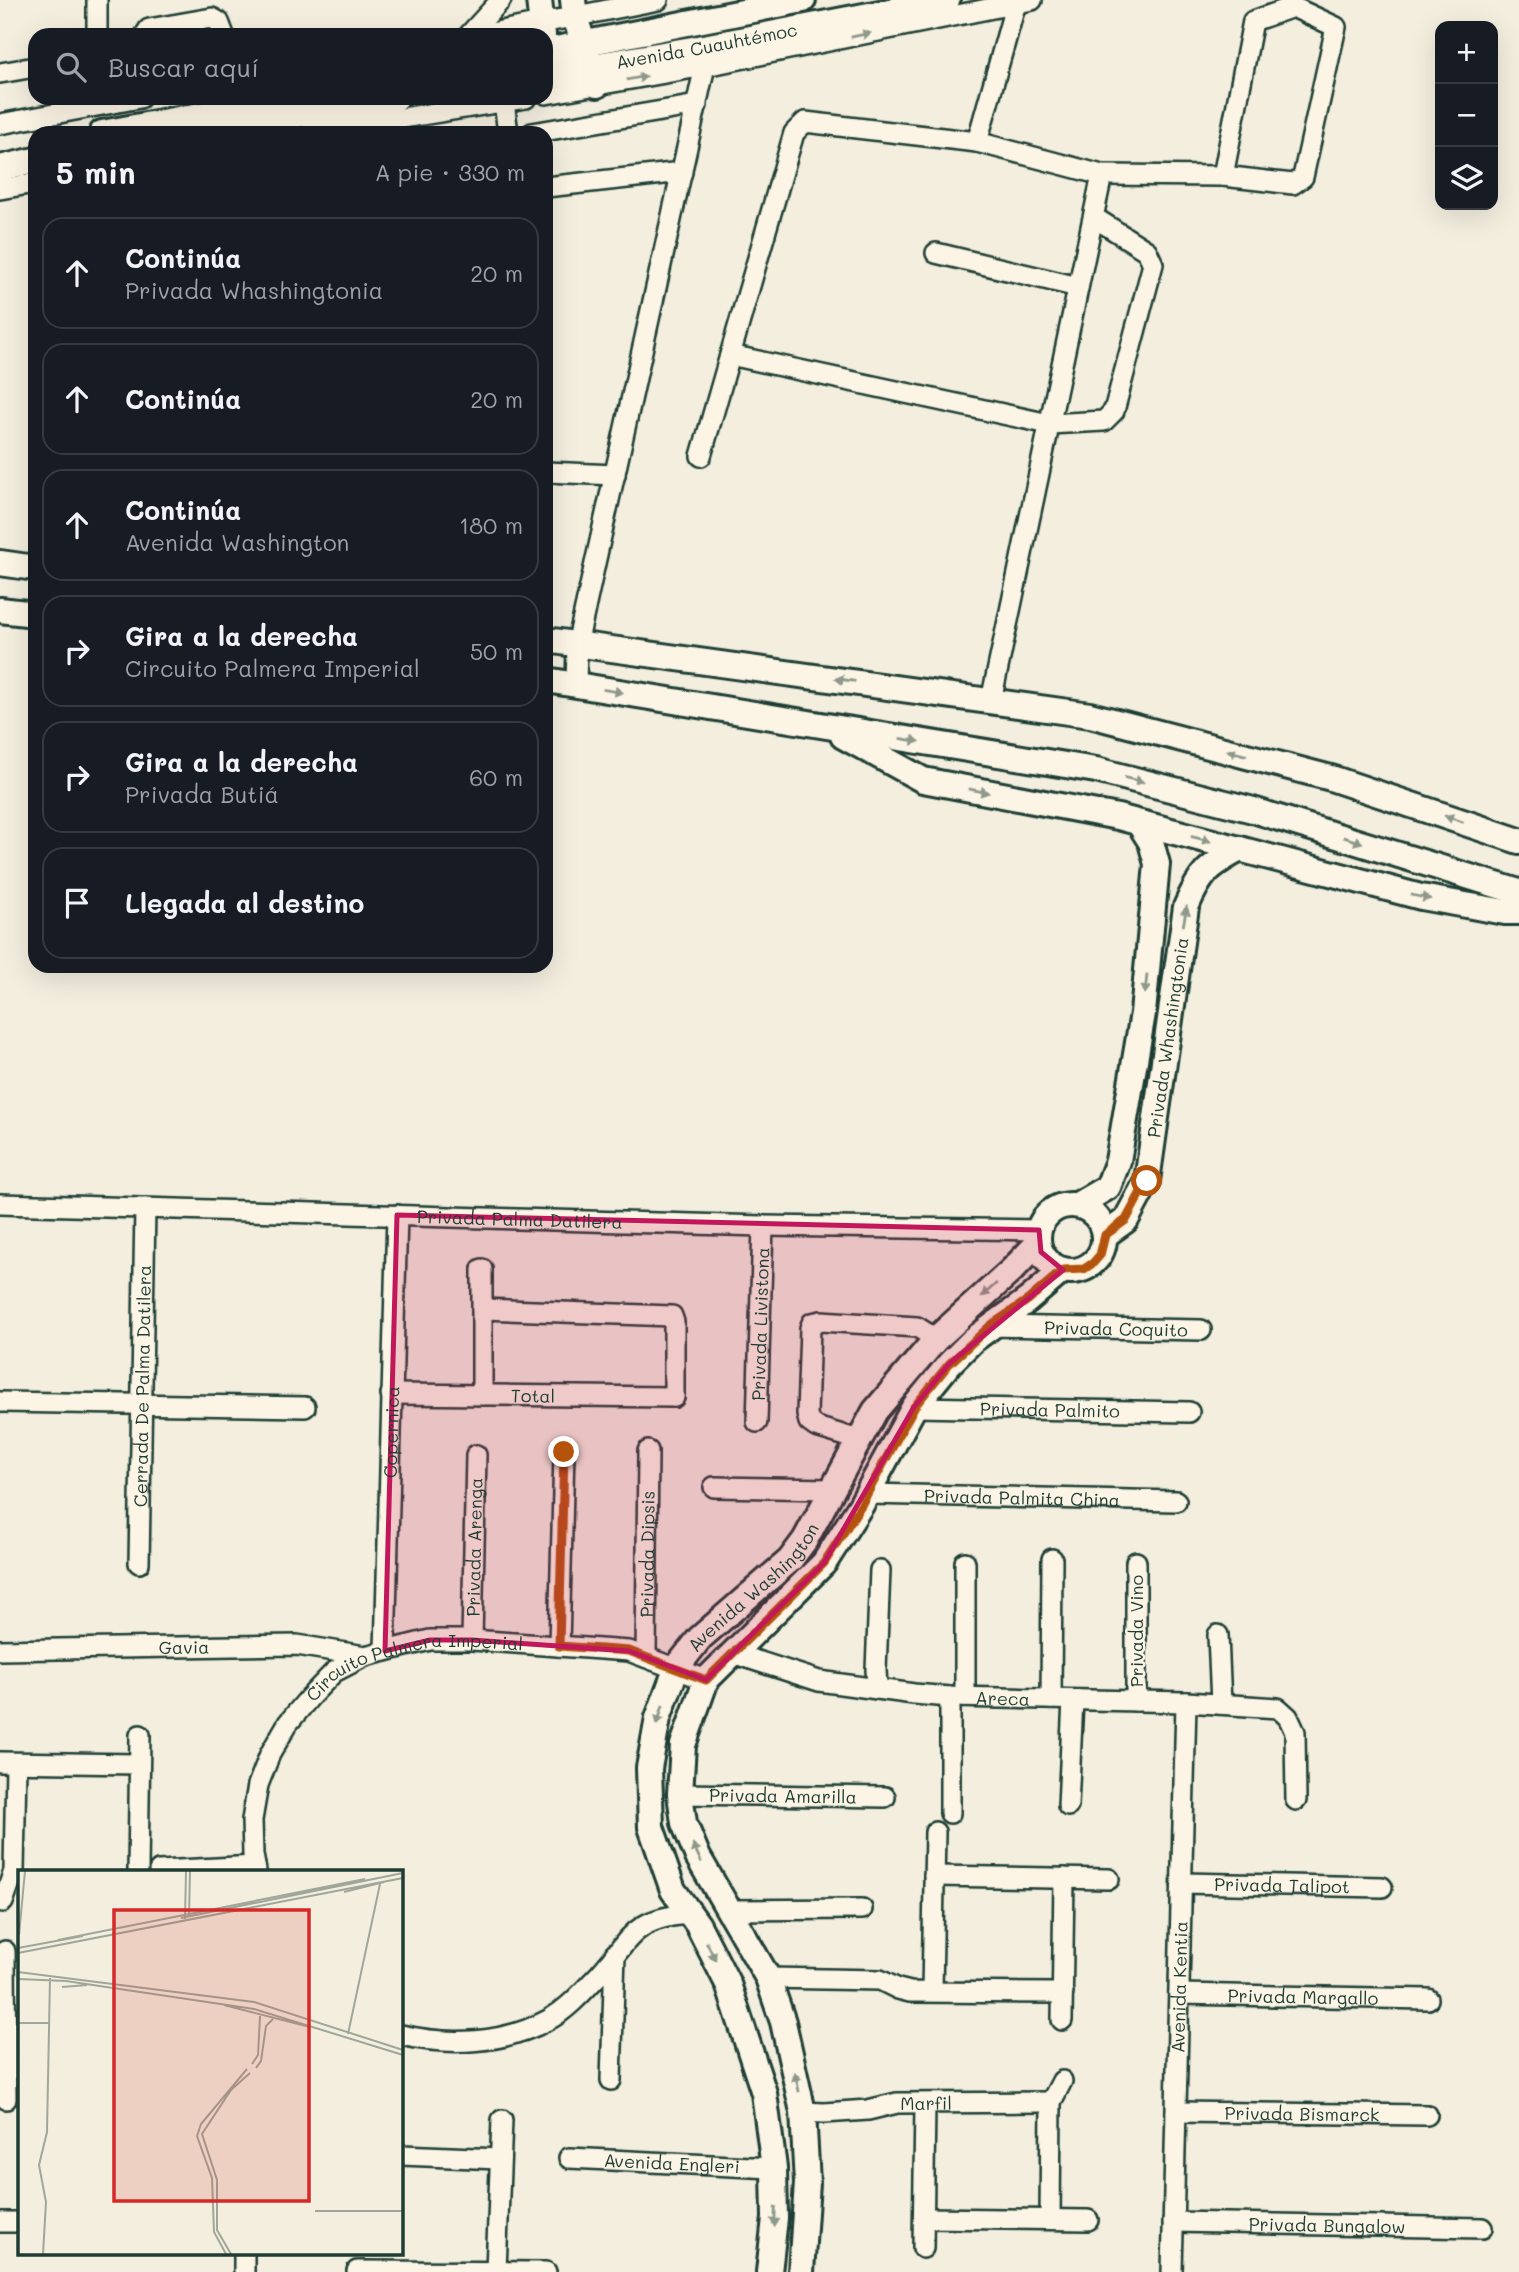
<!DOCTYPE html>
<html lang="es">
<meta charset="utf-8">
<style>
body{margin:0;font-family:Mali,sans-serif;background:#20242c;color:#f1f3f6}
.controls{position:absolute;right:21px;top:21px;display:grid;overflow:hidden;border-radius:14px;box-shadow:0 7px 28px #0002}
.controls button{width:63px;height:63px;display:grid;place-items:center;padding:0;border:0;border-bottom:2px solid #363941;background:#171b24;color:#f1f3f6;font:35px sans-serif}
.stop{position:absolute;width:21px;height:21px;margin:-16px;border:5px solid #b45309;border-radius:50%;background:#fff}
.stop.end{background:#b45309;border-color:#fff;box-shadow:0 2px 7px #0008}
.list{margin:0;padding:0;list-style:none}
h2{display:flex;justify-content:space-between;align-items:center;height:91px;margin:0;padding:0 28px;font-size:30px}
h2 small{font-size:23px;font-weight:400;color:#9ea1a6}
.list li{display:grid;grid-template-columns:46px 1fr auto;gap:21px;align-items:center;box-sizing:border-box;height:112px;margin:0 14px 14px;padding:0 14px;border:2px solid #363941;border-radius:21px}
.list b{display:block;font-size:26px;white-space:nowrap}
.list p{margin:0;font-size:23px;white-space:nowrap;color:#9ea1a6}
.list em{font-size:23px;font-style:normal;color:#9ea1a6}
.icon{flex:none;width:38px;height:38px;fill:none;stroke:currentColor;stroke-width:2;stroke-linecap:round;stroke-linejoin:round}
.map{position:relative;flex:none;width:1519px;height:2272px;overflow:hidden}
.search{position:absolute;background:#171b24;box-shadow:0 7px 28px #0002;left:28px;top:28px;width:525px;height:77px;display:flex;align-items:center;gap:18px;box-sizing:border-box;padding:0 24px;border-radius:21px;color:#9ea1a6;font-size:26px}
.panel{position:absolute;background:#171b24;box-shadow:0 7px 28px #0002;left:28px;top:126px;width:525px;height:847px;border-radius:21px}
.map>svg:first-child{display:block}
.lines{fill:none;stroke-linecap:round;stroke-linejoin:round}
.minor-casing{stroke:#1f3d34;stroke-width:24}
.major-casing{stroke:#1f3d34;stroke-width:30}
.minor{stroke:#fcf5e5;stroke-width:19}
.major{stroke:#fcf5e5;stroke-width:24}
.oneway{fill:#8e998c}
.route{stroke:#b45309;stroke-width:9}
.marked{fill:#c2185b;fill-opacity:0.2;stroke:#c2185b;stroke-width:5;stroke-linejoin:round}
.labels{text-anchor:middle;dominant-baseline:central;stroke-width:5;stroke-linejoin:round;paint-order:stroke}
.street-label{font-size:18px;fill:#1f3d34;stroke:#fcf5e5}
.inset-road{fill:none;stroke:#9ea79a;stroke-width:2}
.view{fill:#d62828;fill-opacity:0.15;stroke:#d62828;stroke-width:3.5}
.inset-edge{fill:none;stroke:#1f3d34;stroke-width:3.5}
</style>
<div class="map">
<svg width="1519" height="2272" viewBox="0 0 1519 2272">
<rect width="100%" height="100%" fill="#f3eede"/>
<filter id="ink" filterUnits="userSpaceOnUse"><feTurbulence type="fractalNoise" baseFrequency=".0143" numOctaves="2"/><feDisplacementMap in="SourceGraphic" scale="14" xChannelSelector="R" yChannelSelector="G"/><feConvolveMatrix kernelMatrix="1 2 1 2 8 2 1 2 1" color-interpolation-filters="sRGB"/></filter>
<g filter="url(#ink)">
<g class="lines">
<g class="minor-casing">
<g id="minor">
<path d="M97,0V35"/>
<path d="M1293,7L1336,27L1303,177L1293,184L1223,176L1253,21Z"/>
<path d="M145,35L149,29L212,18L219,22L224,35"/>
<path d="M469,35L501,0"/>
<path d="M481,35L658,0"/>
<path d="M0,73L35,67"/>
<path d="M546,94L705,66L1032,0"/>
<path d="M504,102L508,133"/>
<path d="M0,124L140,98"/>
<path d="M310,133L526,98"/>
<path d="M532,133L697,105"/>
<path d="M1102,175L1223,176"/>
<path d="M546,187L682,172"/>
<path d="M0,189L35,183"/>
<path d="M936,253L1078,287"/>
<path d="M730,355L1049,424L1104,421L1114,411L1153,264L1147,251L1095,218"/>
<path d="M701,456L794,133L805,122L977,142"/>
<path d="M546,472L615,475"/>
<path d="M576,685L577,645L705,66"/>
<path d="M991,701L1102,175L977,142L1016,3"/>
<path id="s1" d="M0,1204L763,1226L1039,1230"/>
<path d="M482,1309L672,1316L674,1322V1397"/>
<path id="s2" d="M990,1326L1201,1330"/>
<path id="s3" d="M391,1394L674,1397"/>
<path d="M482,1395V1269"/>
<path d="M0,1402L305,1407"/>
<path id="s4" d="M914,1407L1189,1412"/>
<path id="s5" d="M757,1422L763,1226"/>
<path d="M859,1440L816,1427L809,1422L807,1414L810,1328L812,1323L821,1321L917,1327L936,1339"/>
<path d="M714,1487L832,1489"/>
<path id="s6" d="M868,1494L1176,1501"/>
<path d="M965,1562V1697"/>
<path d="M1136,1562V1701"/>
<path id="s7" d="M139,1563L145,1208"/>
<path d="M1218,1635L1221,1704"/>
<path id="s8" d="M472,1640L476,1455"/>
<path d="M559,1646L564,1452"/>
<path id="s9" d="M0,1650L297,1645L365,1656"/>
<path id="s10" d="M385,1651L397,1215"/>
<path id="s11" d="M732,1653L819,1681L914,1694L950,1697L1186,1702L1278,1708L1288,1717L1295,1732L1296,1800"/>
<path id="s12" d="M646,1657L648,1451"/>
<path d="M877,1689L876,1670L880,1570"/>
<path d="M950,1697V1813"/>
<path d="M1051,1699L1052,1559"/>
<path d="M0,1762L138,1764"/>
<path id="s13" d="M680,1794L885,1797"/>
<path d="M1068,1806L1073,1700"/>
<path d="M138,1871L140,1735"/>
<path d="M159,1871L255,1866"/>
<path id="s14" d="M256,1871L253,1855L252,1820L258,1785L270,1754L288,1723L310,1697L334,1672L365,1656L430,1640H472L629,1651L706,1680"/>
<path d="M934,1876L1109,1879"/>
<path id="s15" d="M1182,1883L1382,1887"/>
<path d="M3,1902L14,1871L16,1763"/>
<path d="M730,1910L862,1909"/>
<path d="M5,1951L6,2099"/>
<path d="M768,1978L880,1980L898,1989L910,1992L1063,1993"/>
<path d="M932,1991L935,1832"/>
<path id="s16" d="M1179,1994L1428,1999"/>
<path d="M1062,2020L1064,1878"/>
<path d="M401,2035C449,2046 504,2044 548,2020C565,2011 580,1995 593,1981C631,1943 627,1918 691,1914"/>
<path d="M611,2080L615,1954"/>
<path id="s17" d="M803,2112L824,2113L868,2110L897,2103L1051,2102"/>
<path id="s18" d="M1176,2112L1427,2115"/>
<path d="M401,2155L500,2159"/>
<path id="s19" d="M569,2158L774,2168"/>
<path d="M925,2218L1088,2220"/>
<path d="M1050,2219L1051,2102L1062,2081"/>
<path d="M0,2222H19"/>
<path id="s20" d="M1173,2222L1482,2228"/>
<path d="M923,2248L925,2104"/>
<path d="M496,2270L502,2120"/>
<path d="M357,2271L546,2272"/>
<path d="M244,2272V2253"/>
<path id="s21" d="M1172,2272L1186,1702"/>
</g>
</g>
<g class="major-casing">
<g id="major">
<path d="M539,0L543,35"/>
<path d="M573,0L575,17L597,85"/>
<path d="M546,51L803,0"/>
<path id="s22" d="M546,74L698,48L947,0"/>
<path d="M102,133L292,98"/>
<path d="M194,133L396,98"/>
<path d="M0,168L35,160"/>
<path d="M0,563L35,568"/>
<path d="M0,610L35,614"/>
<path d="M546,640L1090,715L1331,778L1519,841"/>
<path d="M546,680L1096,770L1253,810L1519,892"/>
<path d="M843,736L923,780L1118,817L1421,897L1505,912H1519"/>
<circle cx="1071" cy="1238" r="33"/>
<path d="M1077,1205L1108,1187L1118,1161L1143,1013L1157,864L1151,842L1139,823"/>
<path id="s23" d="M1105,1235L1126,1220L1147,1181L1186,907C1200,874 1208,866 1240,849"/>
<path id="s24" d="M769,2272L775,2218L774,2168L764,2093L728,1984L698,1925L673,1890L651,1827L649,1768L658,1718L677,1667L700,1638L790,1560L805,1540L875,1411L936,1339L1012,1270L1038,1243"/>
<path d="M801,2272L807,2183L803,2112L783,2022L768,1978L698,1857L684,1823L680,1794L683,1745L706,1680L824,1563L861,1505L914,1407L949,1364L973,1340L1028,1300L1063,1270"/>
</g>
</g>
<use href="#minor" class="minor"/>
<use href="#major" class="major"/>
</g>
<defs><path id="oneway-solid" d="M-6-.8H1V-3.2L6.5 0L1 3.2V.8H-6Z" transform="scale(1.75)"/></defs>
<g class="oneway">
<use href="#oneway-solid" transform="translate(861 35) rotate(-12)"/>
<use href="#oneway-solid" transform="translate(637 78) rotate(-10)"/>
<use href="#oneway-solid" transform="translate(845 680) rotate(-172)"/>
<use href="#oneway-solid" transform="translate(613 691) rotate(9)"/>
<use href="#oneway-solid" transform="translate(910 740) rotate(9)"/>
<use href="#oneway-solid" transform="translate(1237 753) rotate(-165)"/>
<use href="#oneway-solid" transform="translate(1134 780) rotate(14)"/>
<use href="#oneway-solid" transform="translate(979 791) rotate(11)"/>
<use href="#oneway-solid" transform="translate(1454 819) rotate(-161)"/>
<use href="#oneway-solid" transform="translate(1201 839) rotate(15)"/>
<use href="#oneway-solid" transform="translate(1353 840) rotate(17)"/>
<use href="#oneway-solid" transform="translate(1421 897) rotate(12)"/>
<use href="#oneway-solid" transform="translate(1185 916) rotate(-80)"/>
<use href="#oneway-solid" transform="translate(1146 984) rotate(96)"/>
<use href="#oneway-solid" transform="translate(989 1290) rotate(138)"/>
<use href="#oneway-solid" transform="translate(660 1715) rotate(107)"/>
<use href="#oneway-solid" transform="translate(697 1853) rotate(-115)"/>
<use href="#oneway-solid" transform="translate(711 1951) rotate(63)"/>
<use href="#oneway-solid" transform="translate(797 2082) rotate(-102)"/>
<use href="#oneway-solid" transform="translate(775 2217) rotate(92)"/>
</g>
</g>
<g class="lines" filter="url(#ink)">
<path class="route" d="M564,1452L559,1646L629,1651L706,1680L824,1563L861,1505L914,1407L949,1364L990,1326L1028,1300L1063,1270L1084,1269L1093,1263L1100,1255L1105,1235L1126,1220L1147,1181"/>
</g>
<path class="marked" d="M397,1215L1039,1230L1041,1252L1063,1270L949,1364L914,1407L824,1563L706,1680L629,1651L472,1640H430L385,1651Z"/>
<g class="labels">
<g class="street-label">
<text stroke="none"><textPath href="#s22" startOffset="163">Avenida Cuauhtémoc</textPath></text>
<text stroke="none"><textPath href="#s23" startOffset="215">Privada Whashingtonia</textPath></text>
<text stroke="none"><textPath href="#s1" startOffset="520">Privada Palma Datilera</textPath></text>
<text stroke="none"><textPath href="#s5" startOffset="98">Privada Livistona</textPath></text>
<text stroke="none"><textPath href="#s2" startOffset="126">Privada Coquito</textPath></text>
<text stroke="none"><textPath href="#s7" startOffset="177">Cerrada De Palma Datilera</textPath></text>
<text stroke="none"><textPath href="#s3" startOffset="142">Total</textPath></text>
<text stroke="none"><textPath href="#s4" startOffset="136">Privada Palmito</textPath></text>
<text stroke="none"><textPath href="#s10" startOffset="219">Copernica</textPath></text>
<text stroke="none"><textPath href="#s6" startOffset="154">Privada Palmita China</textPath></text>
<text stroke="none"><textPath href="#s8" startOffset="93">Privada Arenga</textPath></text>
<text stroke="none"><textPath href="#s12" startOffset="103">Privada Dipsis</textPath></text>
<text stroke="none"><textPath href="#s24" startOffset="746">Avenida Washington</textPath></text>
<text transform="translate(1136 1631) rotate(-90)">Privada Vino</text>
<text stroke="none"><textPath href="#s9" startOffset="184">Gavia</textPath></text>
<text stroke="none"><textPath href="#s14" startOffset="304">Circuito Palmera Imperial</textPath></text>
<text stroke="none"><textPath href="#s11" startOffset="276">Areca</textPath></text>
<text stroke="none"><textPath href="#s13" startOffset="103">Privada Amarilla</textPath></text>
<text stroke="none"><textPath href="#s15" startOffset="100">Privada Talipot</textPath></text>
<text stroke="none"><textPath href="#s21" startOffset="285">Avenida Kentia</textPath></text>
<text stroke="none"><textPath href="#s16" startOffset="124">Privada Margallo</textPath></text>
<text stroke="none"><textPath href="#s17" startOffset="124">Marfil</textPath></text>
<text stroke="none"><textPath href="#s18" startOffset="126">Privada Bismarck</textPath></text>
<text stroke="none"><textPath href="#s19" startOffset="103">Avenida Engleri</textPath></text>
<text stroke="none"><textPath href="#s20" startOffset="154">Privada Bungalow</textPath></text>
</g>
</g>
<g transform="translate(18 1870)">
<rect width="385" height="385" fill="#f3eede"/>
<path class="inset-road" d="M326,22L366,12M171,47L172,1M163,48L385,3M167,49L168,1M1,65L7,1M40,70L347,9M0,78L65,66M0,83L385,8M0,102L236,132L385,180M0,109L48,111L236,139L385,185M44,117L69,115M206,135L292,157M0,153H31M330,164L362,14M234,194L240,185L242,146M238,198L243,191L248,156L255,149M297,341H385M25,384L28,332L21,295L29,262L32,108M208,384L196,362L194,308L179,266L183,254L229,199M213,384L199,360V310L184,264L213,220L232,203"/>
<path class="view" d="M96,40H291V331H96Z"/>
<rect width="385" height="385" class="inset-edge"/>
</g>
</svg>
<div class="controls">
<button>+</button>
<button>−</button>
<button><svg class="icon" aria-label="layers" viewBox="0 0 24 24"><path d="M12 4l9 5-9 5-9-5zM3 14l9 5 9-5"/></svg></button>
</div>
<div class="stop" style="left:1147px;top:1181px"></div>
<div class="stop end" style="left:564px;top:1452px"></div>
<div class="search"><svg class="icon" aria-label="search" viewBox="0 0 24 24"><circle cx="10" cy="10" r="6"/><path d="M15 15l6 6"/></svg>Buscar aquí</div>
<section class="panel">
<h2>5 min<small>A pie · 330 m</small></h2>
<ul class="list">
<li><svg class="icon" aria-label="ahead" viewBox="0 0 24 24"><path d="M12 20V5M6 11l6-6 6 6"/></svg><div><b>Continúa</b><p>Privada Whashingtonia</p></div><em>20 m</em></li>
<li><svg class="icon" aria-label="ahead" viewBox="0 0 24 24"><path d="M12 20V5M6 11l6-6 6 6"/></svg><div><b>Continúa</b></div><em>20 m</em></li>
<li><svg class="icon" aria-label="ahead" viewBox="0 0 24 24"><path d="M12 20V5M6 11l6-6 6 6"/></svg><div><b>Continúa</b><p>Avenida Washington</p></div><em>180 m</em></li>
<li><svg class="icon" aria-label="right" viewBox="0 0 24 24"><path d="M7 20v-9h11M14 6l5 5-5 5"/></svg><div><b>Gira a la derecha</b><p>Circuito Palmera Imperial</p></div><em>50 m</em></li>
<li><svg class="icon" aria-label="right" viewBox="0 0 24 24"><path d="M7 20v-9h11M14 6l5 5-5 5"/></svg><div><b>Gira a la derecha</b><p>Privada Butiá</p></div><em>60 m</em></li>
<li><svg class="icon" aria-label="arrive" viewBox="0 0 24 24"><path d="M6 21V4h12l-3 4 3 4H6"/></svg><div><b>Llegada al destino</b></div></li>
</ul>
</section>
</div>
